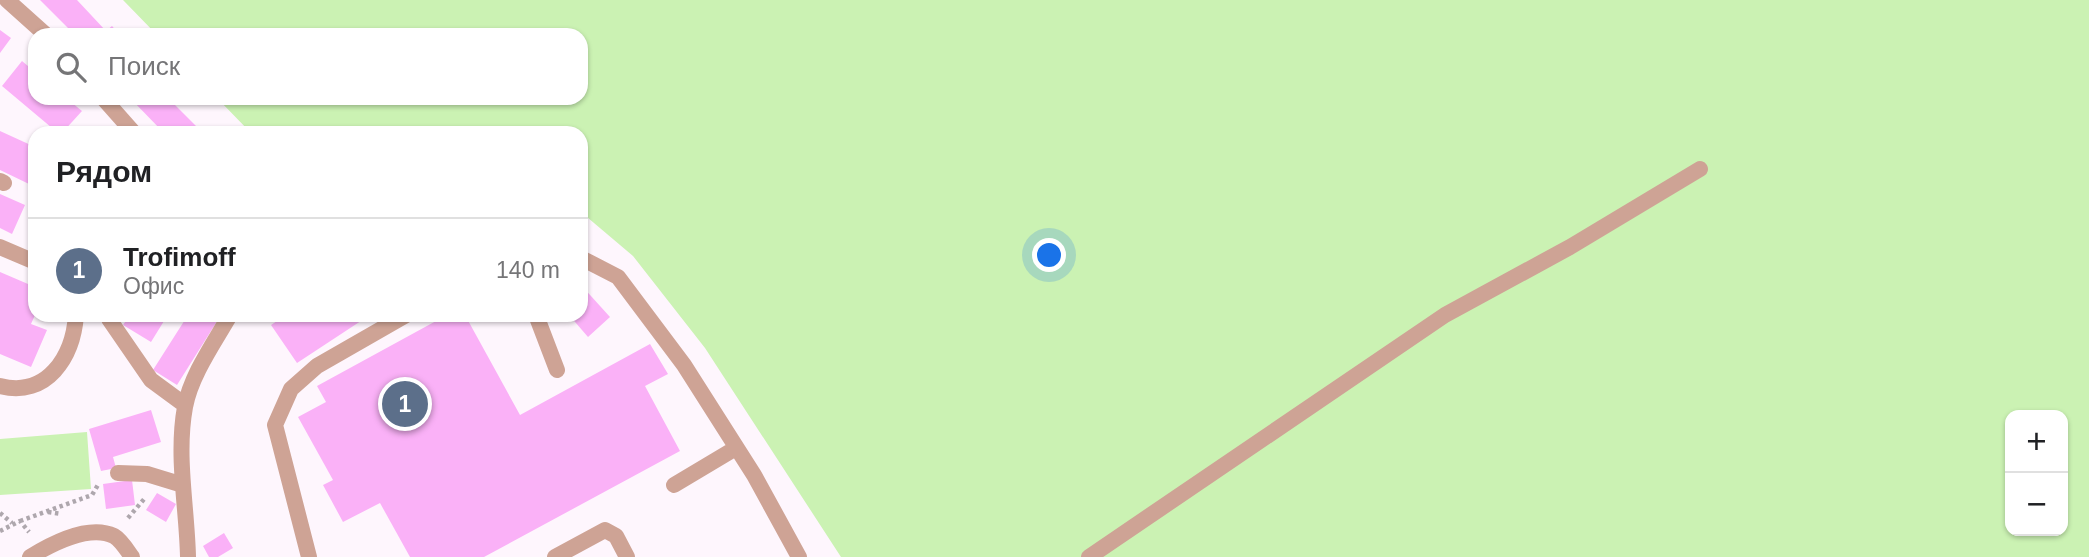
<!DOCTYPE html>
<html lang="ru">
<meta charset="utf-8">
<style>
body{margin:0;font-family:Helvetica,sans-serif;background:#f2f2f2;color:#202124}
.controls{position:absolute;right:21px;bottom:21px;display:grid;overflow:hidden;border-radius:14px;box-shadow:0 2px 5px #0004}
.controls button{width:63px;height:63px;display:grid;place-items:center;padding:0;border:0;border-bottom:2px solid #e0e0e0;background:#fff;color:#202124;font:35px sans-serif}
.you{position:absolute;left:1050px;top:256px;width:24px;height:24px;margin:-18px;border:5px solid #fff;border-radius:50%;background:#1a73e8;box-shadow:0 0 0 10px #1a73e833}
.badge{display:grid;place-items:center;width:46px;height:46px;border-radius:50%;background:#1a73e8;color:#fff;font-size:23px;font-weight:700}
.pin{position:absolute;translate:-50% -50%;border:4px solid #fff;box-shadow:0 2px 7px #0006}
.list{margin:0;padding:0;list-style:none}
h2{display:flex;justify-content:space-between;align-items:center;height:91px;margin:0;padding:0 28px;font-size:30px}
h2 small{font-size:23px;font-weight:400;color:#757577}
.list li{display:grid;grid-template-columns:46px 1fr auto;gap:21px;align-items:center;box-sizing:border-box;height:105px;padding:0 28px;border-top:2px solid #e0e0e0}
.list b{display:block;font-size:26px;white-space:nowrap}
.list p{margin:0;font-size:23px;white-space:nowrap;color:#757577}
.list em{font-size:23px;font-style:normal;color:#757577}
.icon{flex:none;width:38px;height:38px;fill:none;stroke:currentColor;stroke-width:2;stroke-linecap:round;stroke-linejoin:round}
.map{position:relative;flex:none;width:2089px;height:557px;overflow:hidden}
.search{position:absolute;background:#fff;box-shadow:0 2px 5px #0004;left:28px;top:28px;width:560px;height:77px;display:flex;align-items:center;gap:18px;box-sizing:border-box;padding:0 24px;border-radius:21px;color:#757577;font-size:26px}
.panel{position:absolute;background:#fff;box-shadow:0 2px 5px #0004;left:28px;top:126px;width:560px;height:196px;border-radius:21px}
.map>svg:first-child{display:block}
.green{fill:#cbf2b3;fill-rule:evenodd}
.building{fill:#fab1f7}
.lines{fill:none;stroke-linecap:round;stroke-linejoin:round}
.path{stroke:#aea7ad;stroke-width:4.5;stroke-dasharray:3.5 3.5;stroke-linecap:butt}
.service{stroke:#cea395;stroke-width:16}
</style>
<div class="map">
<svg width="2089" height="557" viewBox="0 0 2089 557">
<rect width="100%" height="100%" fill="#fef6fd"/>
<path class="green" d="M123,0H2089V557H841L705,348L633,256L581,212V133H251L217,98H581V35H157ZM2010,415H2063V531H2010Z
M87,432L91,489L0,495V439Z"/>
<path class="building" d="M40,0H77L106,31L112,26L120,35H75Z
M0,30L11,38L0,53Z
M22,61L35,72V98H66L82,111L62,133H58L2,86Z
M130,98H168L203,133H164Z
M0,131L35,147V171L29,184L0,170Z
M0,194L25,205L12,234L0,228Z
M0,272L35,287V315L31,324L47,330L31,367L0,354Z
M581,285L610,317L588,337L569,315H581Z
M130,315H154L164,321L151,342L123,325Z
M188,315H221L177,385L153,370Z
M286,315H370L297,363L271,325Z
M447,315H465L520,415L650,344L668,374L645,386L680,451L484,557H410L380,503L343,522L323,485L333,480L298,417L326,402L317,386Z
M151,410L161,442L113,457L116,468L101,471L89,429Z
M132,480L135,505L106,509L103,484Z
M157,493L176,504L166,522L146,510Z
M224,533L233,548L218,557H209L203,546Z"/>
<g class="lines">
<path class="path" d="M346,133L348,129
M48,512L61,514
M0,513L12,523
M128,518L145,498
M20,521L92,495L99,483
M0,531L20,521L29,532"/>
<path class="service" d="M7,0L46,35
M103,98L134,133
M0,181L4,183
M0,247L35,262
M581,258L618,277L684,365L754,475L799,557
M536,315L557,370
M109,319L151,380L185,405
M0,386C47,398 73,357 76,315
M118,473L147,474L183,485
M674,485L736,448
M30,557C51,544 89,524 114,536C121,540 127,550 132,557
M188,557C187,508 176,456 185,407C191,375 214,343 230,315
M309,557L275,425L291,389L317,366L406,315
M555,557L605,530L616,536L627,557
M1089,557L1445,315L1570,247L1700,169"/>
</g>
</svg>
<div class="controls">
<button>+</button>
<button>−</button>
</div>
<div class="you"></div>
<div class="pin badge" style="left:405px;top:404px;background:#5c6f8a">1</div>
<div class="search"><svg class="icon" aria-label="search" viewBox="0 0 24 24"><circle cx="10" cy="10" r="6"/><path d="M15 15l6 6"/></svg>Поиск</div>
<section class="panel">
<h2>Рядом<small></small></h2>
<ul class="list">
<li><span class="badge" style="background:#5c6f8a">1</span><div><b>Trofimoff</b><p>Офис</p></div><em>140 m</em></li>
</ul>
</section>
</div>
